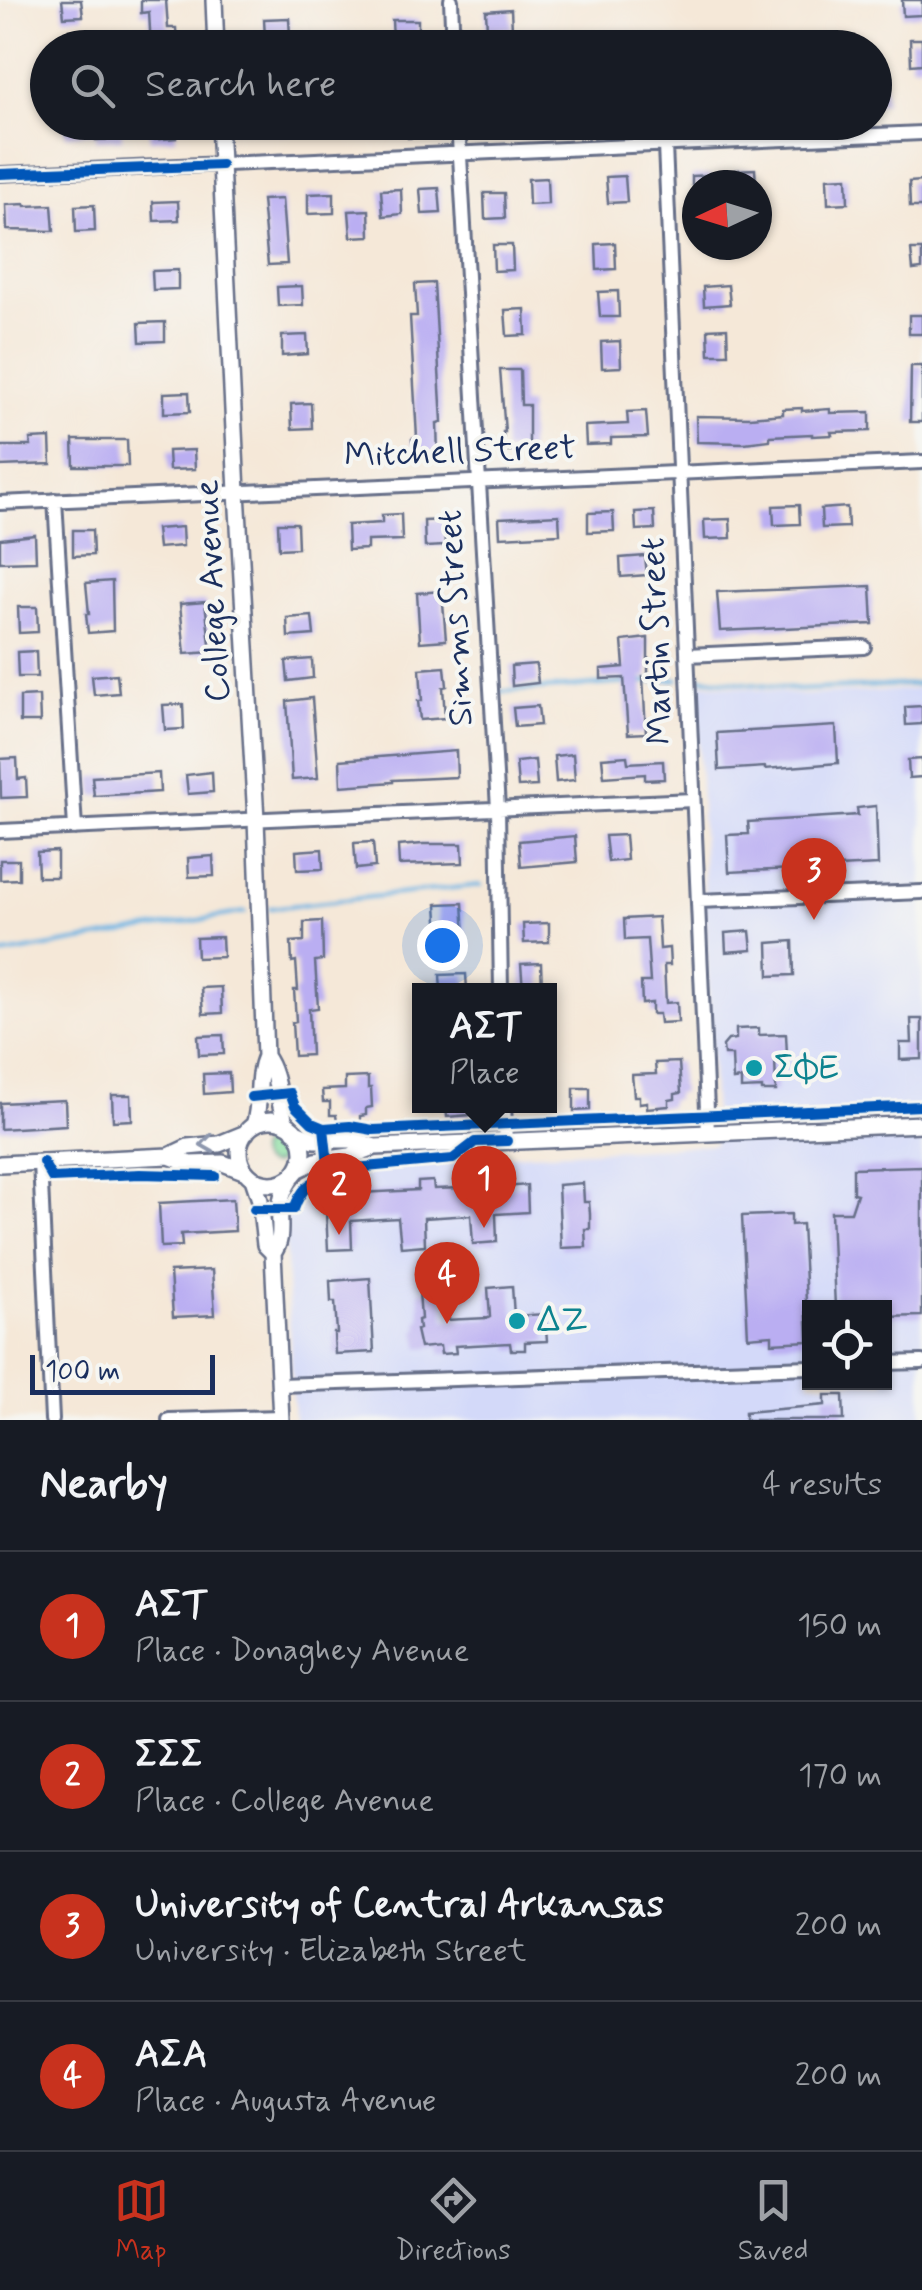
<!DOCTYPE html>
<meta charset="utf-8">
<style>
body{margin:0;font-family:Mynerve,sans-serif;background:#242831;color:#f1f3f6}
.controls{position:absolute;right:30px;bottom:30px;display:grid;overflow:hidden;border-radius:0px;box-shadow:0 2px 8px #0004}
.controls button{width:90px;height:90px;display:grid;place-items:center;padding:0;border:0;border-bottom:2px solid #363941;background:#171b24;color:#f1f3f6;font:50px sans-serif}
.compass{position:absolute;left:682px;top:170px;width:90px;height:90px;border-radius:50%;background:#171b24;box-shadow:0 2px 8px #0004;rotate:266deg}
.scale{position:absolute;left:30px;bottom:25px;width:185px;box-sizing:border-box;padding-left:10px;border:5px solid #1b2f5e;border-top:0;font-size:28px;line-height:35px;white-space:nowrap;color:#1b2f5e;-webkit-text-stroke:8px #f6f6f2;paint-order:stroke}
.you{position:absolute;left:442px;top:945px;width:35px;height:35px;margin:-25px;border:8px solid #fff;border-radius:50%;background:#1a73e8;box-shadow:0 0 0 15px #1a73e833}
.badge{display:grid;place-items:center;width:65px;height:65px;border-radius:50%;background:#c8321e;color:#fff;font-size:32px;font-weight:700}
.pin{position:absolute;translate:-50% -82px;filter:drop-shadow(0 2px 5px #0008)}
.pin::after{content:'';position:absolute;top:52px;width:35px;height:30px;background:inherit;clip-path:polygon(0 0,100% 0,50% 100%)}
.popup{position:absolute;left:412px;top:983px;width:145px;height:130px;box-sizing:border-box;display:grid;place-content:center;border-radius:0px;background:#171b24;filter:drop-shadow(0 2px 8px #0005);font-size:32px;white-space:nowrap;color:#9ea1a6}
.popup b{font-size:38px;color:#f1f3f6}
.popup::after{content:'';position:absolute;left:50%;top:100%;margin-left:-20px;border:20px solid transparent;border-top-color:#171b24}
.list{margin:0;padding:0;list-style:none}
h2{display:flex;justify-content:space-between;align-items:center;height:130px;margin:0;padding:0 40px;font-size:42px}
h2 small{font-size:32px;font-weight:400;color:#9ea1a6}
.list li{display:grid;grid-template-columns:65px 1fr auto;gap:30px;align-items:center;box-sizing:border-box;height:150px;padding:0 40px;border-top:2px solid #363941}
.list b{display:block;font-size:38px;white-space:nowrap}
.list p{margin:0;font-size:32px;white-space:nowrap;color:#9ea1a6}
.list em{font-size:32px;font-style:normal;color:#9ea1a6}
.icon{flex:none;width:55px;height:55px;fill:none;stroke:currentColor;stroke-width:2;stroke-linecap:round;stroke-linejoin:round}
.map{position:relative;flex:none;width:922px;height:1420px;overflow:hidden}
.search{position:absolute;background:#171b24;box-shadow:0 2px 8px #0004;left:30px;right:30px;top:30px;height:110px;display:flex;align-items:center;gap:25px;box-sizing:border-box;padding:0 35px;border-radius:55px;color:#9ea1a6;font-size:38px}
.sheet{height:730px;background:#171b24}
nav{display:flex;justify-content:space-around;align-items:center;box-sizing:border-box;height:140px;border-top:2px solid #363941;background:#171b24;font-size:28px;color:#9ea1a6}
nav a{display:grid;justify-items:center;gap:5px}
nav .on{color:#c8321e}
.map>svg:first-child{display:block}
.built{fill:#d3d9f9;fill-rule:evenodd}
.green{fill:#8bdfa1;stroke:#538780;stroke-width:2.5}
.lines{fill:none;stroke-linecap:round;stroke-linejoin:round}
.stream{stroke:#6cb4e3;stroke-width:4}
.building{fill:#baaef2}
.minor-casing{stroke:#677089;stroke-width:18}
.tertiary-casing{stroke:#677089;stroke-width:20}
.minor{stroke:#fff;stroke-width:12}
.tertiary{stroke:#fff;stroke-width:15}
.cycleway-casing{stroke:#f6f6f2;stroke-width:16}
.cycleway{stroke:#0057b8;stroke-width:10}
.oneway{stroke:#8d97ae}
.culture-dot{fill:#0f9aa8;stroke:#f6f6f2;stroke-width:4}
.labels{text-anchor:middle;dominant-baseline:central;stroke-width:8;stroke-linejoin:round;paint-order:stroke}
.street-label{font-size:35px;fill:#1b2f5e;stroke:#f6f6f2}
.culture-label{font-size:35px;fill:#0d838f;stroke:#f6f6f2;text-anchor:start}
</style>
<div class="map">
<svg width="922" height="1420" viewBox="0 0 922 1420">
<rect width="100%" height="100%" fill="#f6f6f2"/>
<filter id="ink" filterUnits="userSpaceOnUse"><feTurbulence type="fractalNoise" baseFrequency=".01" numOctaves="2"/><feDisplacementMap in="SourceGraphic" scale="20" xChannelSelector="R" yChannelSelector="G"/><feConvolveMatrix kernelMatrix="1 2 1 2 8 2 1 2 1" color-interpolation-filters="sRGB"/></filter>
<filter id="wash" filterUnits="userSpaceOnUse"><feTurbulence type="fractalNoise" baseFrequency=".0048" numOctaves="4" result="noise"/><feDisplacementMap in="SourceGraphic" scale="40" xChannelSelector="R" yChannelSelector="G"/><feGaussianBlur stdDeviation="2.25" result="paint"/><feColorMatrix in="noise" values="0 0 0 0 0 0 0 0 0 0 0 0 0 0 0 0 0 1.4 0 .05"/><feComposite in="paint" operator="in"/></filter>
<g filter="url(#wash)">
<rect width="100%" height="100%" fill="#f5e8d8"/>
<path class="built" d="M696,682L803,695L922,689V1420H294L284,1218L291,1194L305,1176L314,1170L340,1163L715,1145ZM810,1308H884V1382H810Z"/>
<path class="green" d="M258 1153a12 12 0 1 1 24 0a12 12 0 1 1-24 0Z"/>
<g class="lines">
<path class="stream" d="M695,677L799,690L922,684
M642,682L678,679
M497,692L627,683
M270,908L481,885
M0,955L245,912"/>
</g>
<g id="blocks">
<path class="building" d="M62,0H81L83,16L64,17Z
M141,0H166L168,28H176L177,47L151,48L149,12L141,13Z
M902,0H922V15L903,16Z
M511,9L512,29L487,30L486,11Z
M289,18L290,37L265,38L264,19Z
M392,20H418V39L393,40Z
M910,39H922V64L911,65Z
M874,84H884L885,103H874Z
M64,122H121L122,139L96,140V132L66,135Z
M149,122H175L176,138L150,140Z
M278,122H304L305,133L279,134Z
M406,122H426L427,137L408,138Z
M755,169L756,185H736V170Z
M711,175V185H692V176Z
M625,176L627,202L608,203L606,177Z
M847,177L848,203L828,204L827,178Z
M547,178L548,204L529,205L528,179Z
M922,181V207H910L909,182Z
M439,188L441,213L422,214L420,189Z
M401,189L402,214L383,216L381,190Z
M334,193V213L308,214V194Z
M484,193H504L505,218L485,219Z
M282,199L287,264L268,265L262,200Z
M178,201L179,220L154,221L153,202Z
M25,204V206L52,205L54,231L7,230L6,205Z
M94,205L95,231L76,232L75,206Z
M369,210L370,236L351,237L349,211Z
M615,243L616,269L597,270L596,244Z
M493,245H512L513,270L494,271Z
M911,250H922V269L913,270Z
M178,270V289L153,290L152,271Z
M434,283L442,422L437,423L438,457L413,458L412,439L417,438L410,316H417L415,284Z
M728,285L730,304L704,306L703,287Z
M302,286L303,305L278,306L277,287Z
M618,291L619,317H600L598,292Z
M525,309L526,335L507,336L505,310Z
M909,315H922V334H909Z
M165,322V341L140,342L139,323Z
M727,328L728,354H709L708,329Z
M307,335L308,354L282,356V336Z
M620,341L621,367L602,368L601,342Z
M911,366H922V422H910Z
M500,370H520L521,405H529V450L504,451L503,432H505Z
M189,392L190,412L164,413V393Z
M311,403L312,428L292,429L291,404Z
M802,408V411L830,409V413L870,412V431L831,432L832,435L812,436V434L770,436V440L744,443L697,442L696,416L750,417L783,414V409Z
M646,411L648,437L611,438V444L586,445L585,426L628,424L627,412Z
M50,438L51,464L0,466V446H31L30,439Z
M73,440H127L128,466H74Z
M194,450L195,469L169,470L168,451Z
M799,505L800,524L774,525L773,506Z
M847,507L848,527L822,528L821,509Z
M654,511L655,529L636,530L635,512Z
M613,512L614,531L588,532V513Z
M401,514L402,540L367,541V549L348,550L347,525L382,523V515Z
M559,515L560,534L500,537L499,518Z
M730,519L731,538L705,539L704,520Z
M444,520L445,546L425,547L424,521Z
M278,523H297L298,548L279,549Z
M182,527L183,546L158,548L156,529Z
M73,530H92L93,555L73,556Z
M35,535L36,561L0,562V539Z
M645,556L647,575L621,577L620,558Z
M112,581L113,631L88,633L86,614H89L86,583Z
M871,586L873,624L720,631L717,592Z
M442,591L446,640L420,642L417,593Z
M205,602L211,652L185,654L180,604Z
M18,607H37L38,632L19,633Z
M312,616L314,635L288,637L287,618Z
M648,638V677H643L646,733L628,734L624,678L601,679V669L624,667L622,641Z
M36,651L37,677H18L17,652Z
M312,659L313,678L288,681L286,661Z
M536,664L538,683L512,686L511,666Z
M445,667L447,686L443,687L445,718L420,720L418,701H422L420,669Z
M117,674L119,693L94,695L92,676Z
M39,696L40,722H20V697Z
M312,698L318,778L292,780L287,701Z
M183,704L184,729L165,730L163,705Z
M538,706L540,725L515,727L513,708Z
M922,706V724L906,725L905,707Z
M836,726L838,763L765,769V767L719,770L717,733Z
M456,751L457,777L393,780V782L341,786L340,760Z
M573,754L575,780L556,782L554,756Z
M627,756L628,763L663,761L664,779L645,780V774L604,777L602,758Z
M17,758L18,779L26,778L27,797L1,798L0,759Z
M922,759V777L909,778L908,760Z
M535,760L537,786L518,787L516,762Z
M212,772L213,792L188,794L186,775Z
M159,773L160,792L94,796L92,777Z
M876,806L878,865L729,872L727,835L749,834L748,822L858,815L857,808Z
M625,835L627,860L608,862L605,836Z
M575,836L577,862L521,867L519,841Z
M373,842L375,867L356,869L354,843Z
M423,844H462L463,863L399,865L398,846Z
M322,849L323,869L297,870L296,851Z
M57,851V877H38L37,852Z
M213,856L214,876L189,877L188,858Z
M0,860H19V879L0,880Z
M463,903L466,952L440,953L437,904Z
M658,917L660,949L669,948L670,965H664L666,1003L677,1002L678,1022L660,1023L659,1014H652V1003L642,1004L641,982H650L647,939L625,940L624,919Z
M322,921L323,960L315,961L318,1008L309,1009L311,1055L294,1056L292,1022L296,1021L294,990H298L296,961L292,962L291,942L304,941V922Z
M549,923V942L524,943L523,924Z
M750,931L752,950L726,952L725,933Z
M222,937L223,957L197,958L196,938Z
M793,941L794,975L769,976L768,943Z
M541,963L542,988L523,990L521,964Z
M466,974L467,990H441L440,975Z
M221,987L222,1013L203,1014L201,988Z
M911,1019H922V1059L900,1060V1043H912Z
M759,1028V1035L786,1034L787,1055L775,1056L776,1091H762V1088L741,1089V1079L733,1080L732,1055H724L723,1046L728,1040L736,1039V1029Z
M223,1035L224,1054L199,1055L198,1036Z
M679,1062L681,1093L675,1094V1099L669,1100V1106L647,1108V1102L639,1103V1096H634L632,1075L656,1074L655,1063Z
M229,1073L230,1092L204,1094L203,1074Z
M368,1077V1088H371L372,1107L366,1108V1115L360,1116V1121L337,1122L336,1115H330V1102H323L322,1090L345,1089V1078Z
M574,1088H590V1110L574,1111Z
M112,1095H131L132,1120L113,1121Z
M65,1100L66,1125L0,1129V1103Z
M446,1106H469L470,1115L447,1117Z
M922,1166V1316L884,1317V1308H835L831,1212H851L857,1194L853,1193V1168Z
M504,1180L505,1187L527,1185L528,1212L496,1214L497,1242L473,1244L471,1215L424,1218L425,1245L401,1247L398,1218L351,1221L352,1249L328,1250L326,1212L324,1213L325,1195L341,1193L351,1182L361,1185V1193L418,1190V1182L433,1181L434,1189L491,1187V1181Z
M583,1183L584,1202H589L590,1214V1229H585L586,1247L561,1248L558,1185Z
M233,1199L235,1231L181,1234L182,1246L161,1247L159,1203Z
M791,1214V1225L802,1224L808,1341L772,1343V1335L748,1337L742,1216Z
M212,1270L215,1315L173,1317L170,1272Z
M370,1278L374,1352L335,1354L334,1333H337L335,1302H331L330,1281Z
M512,1286L514,1316L545,1314L547,1341L525,1342V1350H511L510,1343L455,1346L456,1353L441,1354L440,1346L420,1348L416,1330L419,1329L418,1320L421,1319L419,1291L443,1290L445,1320L488,1318L490,1317L488,1288Z
M825,1395H843L844,1420H745V1412L825,1405Z"/>
</g>
</g>
<g filter="url(#ink)">
<use href="#blocks" fill-opacity="0" stroke="#677089" stroke-width="2.5"/>
<g class="lines">
<g class="minor-casing">
<path id="minor" d="M451,0L453,48
M458,122L498,809L501,990
M665,146L708,1133
M0,174L922,133
M55,500L75,828
M0,503L922,462
M687,655L864,647
M0,831L693,800
M698,901L922,892
M504,1106L506,1141
M40,1162L52,1420
M884,1363L922,1362
M280,1385L810,1367
M169,1420L281,1417"/>
</g>
<g class="tertiary-casing">
<path id="tertiary" d="M214,0L216,48
M219,122L237,492L256,819L265,1056C255,1078 262,1102 254,1125
M265,1056C279,1076 277,1100 286,1124
M239 1152a32 32 0 1 1 64 0a32 32 0 1 1-64 0Z
M294,1131L314,1140H351L375,1147L922,1124
M169,1156L188,1147L219,1144L246,1133
M0,1164L169,1156L190,1164L223,1163L246,1172
M297,1170L316,1161L350,1156L375,1147
M253,1179L260,1200L265,1245L273,1253
M281,1420L273,1253C285,1238 277,1220 281,1202C282,1193 286,1186 291,1178"/>
</g>
<use href="#minor" class="minor"/>
<use href="#tertiary" class="tertiary"/>
<g class="cycleway-casing">
<path id="cycleway" d="M0,174L221,165
M251,1097L290,1093L295,1106L312,1123L324,1128L350,1126L373,1130L922,1106
M43,1162L52,1178L140,1174L215,1176
M329,1173L344,1169L453,1159L475,1142L507,1141
M254,1209H294C301,1189 310,1182 329,1173L324,1128"/>
</g>
<use href="#cycleway" class="cycleway"/>
</g>
<defs><path id="oneway-chevron" d="M-2-3.5L2.5 0L-2 3.5" fill="none" stroke-width="1.6" stroke-linecap="round" stroke-linejoin="round" transform="scale(2.5)"/></defs>
<use class="oneway" href="#oneway-chevron" transform="translate(207 1144) rotate(172)"/>
</g>
<g class="culture-dot">
<circle cx="754" cy="1068" r="10"/>
<circle cx="517" cy="1321" r="10"/>
</g>
<g class="labels">
<g class="street-label">
<text transform="translate(460 452) rotate(-2)">Mitchell Street</text>
<text transform="translate(213 591) rotate(-93)">College Avenue</text>
<text transform="translate(456 618) rotate(-93)">Simms Street</text>
<text transform="translate(657 641) rotate(-92)">Martin Street</text>
</g>
<g class="culture-label">
<text x="774" y="1068">ΣΦΕ</text>
<text x="537" y="1321">ΔΖ</text>
</g>
</g>
</svg>
<div class="controls">
<button><svg class="icon" aria-label="locate" viewBox="0 0 24 24"><circle cx="12" cy="12" r="6"/><path d="M12 2v4M12 18v4M2 12h4M18 12h4"/></svg></button>
</div>
<svg class="compass" viewBox="-18 -18 36 36"><path d="M0-13l5 13h-10z" fill="#e53935"/><path d="M0 13l5-13h-10z" fill="#9ea1a6"/></svg>
<div class="scale">100 m</div>
<div class="you"></div>
<div class="pin badge" style="left:484px;top:1228px">1</div>
<div class="popup"><b>ΑΣΤ</b>Place</div>
<div class="pin badge" style="left:339px;top:1235px">2</div>
<div class="pin badge" style="left:814px;top:920px">3</div>
<div class="pin badge" style="left:447px;top:1324px">4</div>
<div class="search"><svg class="icon" aria-label="search" viewBox="0 0 24 24"><circle cx="10" cy="10" r="6"/><path d="M15 15l6 6"/></svg>Search here</div>
</div>
<section class="sheet">
<h2>Nearby<small>4 results</small></h2>
<ul class="list">
<li><span class="badge">1</span><div><b>ΑΣΤ</b><p>Place · Donaghey Avenue</p></div><em>150 m</em></li>
<li><span class="badge">2</span><div><b>ΣΣΣ</b><p>Place · College Avenue</p></div><em>170 m</em></li>
<li><span class="badge">3</span><div><b>University of Central Arkansas</b><p>University · Elizabeth Street</p></div><em>200 m</em></li>
<li><span class="badge">4</span><div><b>ΑΣΑ</b><p>Place · Augusta Avenue</p></div><em>200 m</em></li>
</ul>
</section>
<nav>
<a class="on"><svg class="icon" aria-label="map" viewBox="0 0 24 24"><path d="M3 6l6-2 6 2 6-2v14l-6 2-6-2-6 2zM9 4v14M15 6v14"/></svg>Map</a>
<a><svg class="icon" aria-label="directions" viewBox="0 0 24 24"><path d="M12 3l9 9-9 9-9-9zM9 14v-3h6M13 9l2 2-2 2"/></svg>Directions</a>
<a><svg class="icon" aria-label="saved" viewBox="0 0 24 24"><path d="M7 4h10v16l-5-4-5 4z"/></svg>Saved</a>
</nav>
